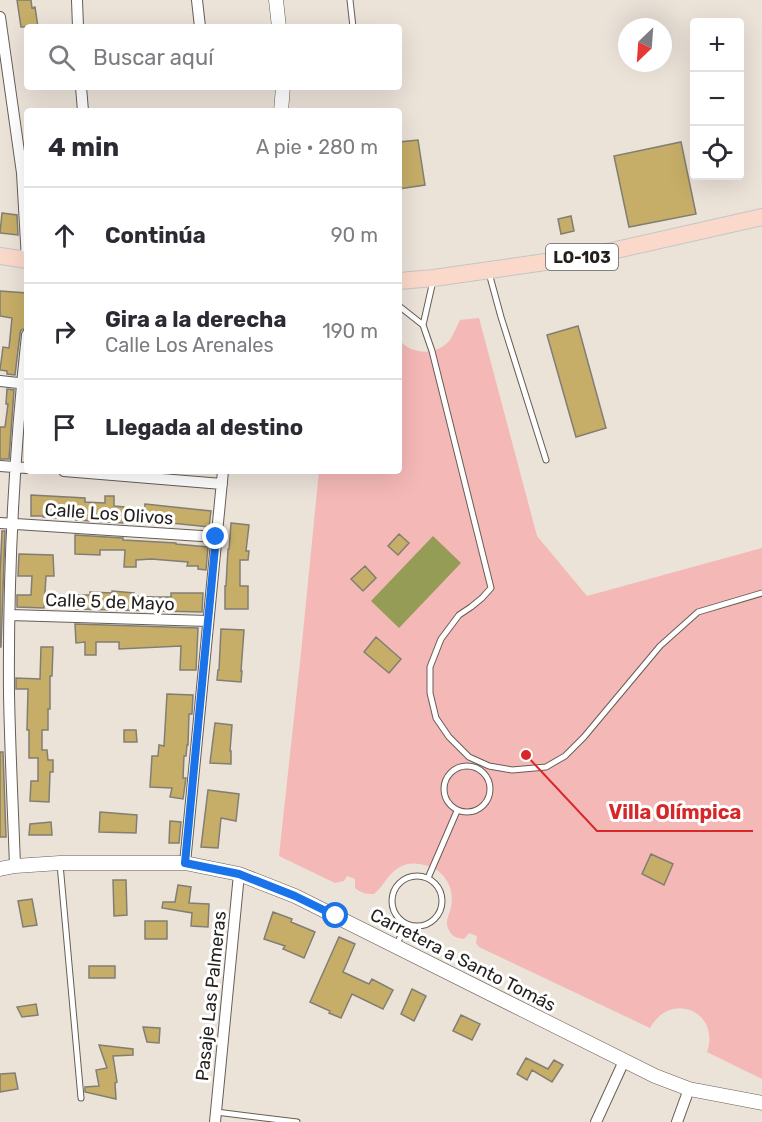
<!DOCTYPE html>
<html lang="es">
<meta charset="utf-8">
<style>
body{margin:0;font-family:Rubik,sans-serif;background:#f7f7f7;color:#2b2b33}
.controls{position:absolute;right:18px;top:18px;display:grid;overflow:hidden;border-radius:6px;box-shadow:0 6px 24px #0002}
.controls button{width:54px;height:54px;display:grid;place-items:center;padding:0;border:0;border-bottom:2px solid #e1e1e2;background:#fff;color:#2b2b33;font:30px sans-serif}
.compass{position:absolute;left:618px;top:18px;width:54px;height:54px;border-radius:50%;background:#fff;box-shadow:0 6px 24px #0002;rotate:205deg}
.stop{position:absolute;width:18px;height:18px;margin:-14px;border:4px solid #1a73e8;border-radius:50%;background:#fff}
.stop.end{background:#1a73e8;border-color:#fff;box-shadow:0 2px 6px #0008}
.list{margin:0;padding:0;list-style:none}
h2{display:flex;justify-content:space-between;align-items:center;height:78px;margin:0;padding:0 24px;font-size:26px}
h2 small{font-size:20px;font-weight:400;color:#7c7c81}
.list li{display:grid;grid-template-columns:39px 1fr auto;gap:18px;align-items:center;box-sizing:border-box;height:96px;padding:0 24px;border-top:2px solid #e1e1e2}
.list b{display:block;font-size:22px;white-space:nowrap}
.list p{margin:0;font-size:20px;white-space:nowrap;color:#7c7c81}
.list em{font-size:20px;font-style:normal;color:#7c7c81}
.icon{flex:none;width:33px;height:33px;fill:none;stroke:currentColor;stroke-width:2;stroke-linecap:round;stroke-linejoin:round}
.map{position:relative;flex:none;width:762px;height:1122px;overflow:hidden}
.search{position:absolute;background:#fff;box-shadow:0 6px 24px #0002;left:24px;top:24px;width:378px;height:66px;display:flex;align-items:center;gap:15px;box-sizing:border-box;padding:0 21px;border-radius:6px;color:#7c7c81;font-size:22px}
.panel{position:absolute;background:#fff;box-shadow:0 6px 24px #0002;left:24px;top:108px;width:378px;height:366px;border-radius:6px}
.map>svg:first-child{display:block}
.green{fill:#f4b8b6}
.water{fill:#949c55}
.building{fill:#c6ae68;stroke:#827e73;stroke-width:1.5}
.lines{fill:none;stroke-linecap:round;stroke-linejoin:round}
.service-casing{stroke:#665e56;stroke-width:7}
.minor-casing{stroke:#665e56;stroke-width:12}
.tertiary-casing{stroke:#665e56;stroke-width:15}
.primary-casing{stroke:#c6c5c4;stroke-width:18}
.service{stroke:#fff;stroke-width:5}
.minor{stroke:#fff;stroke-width:10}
.tertiary{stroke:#fff;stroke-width:14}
.primary{stroke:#fbd9ca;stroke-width:16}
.route{stroke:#1a73e8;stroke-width:8}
.labels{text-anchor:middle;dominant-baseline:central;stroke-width:6;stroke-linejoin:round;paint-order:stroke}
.shield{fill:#fff;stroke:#656260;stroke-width:1.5}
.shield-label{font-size:16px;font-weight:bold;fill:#231f1c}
.street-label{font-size:18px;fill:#231f1c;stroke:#fff}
.leader{fill:none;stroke:#d62828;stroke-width:2}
.callout-dot{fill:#d62828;stroke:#fff;stroke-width:2}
.callout-label{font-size:20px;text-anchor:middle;font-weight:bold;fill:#d62828;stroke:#fff;stroke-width:6;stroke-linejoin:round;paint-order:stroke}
</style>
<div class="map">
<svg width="762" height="1122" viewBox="0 0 762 1122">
<rect width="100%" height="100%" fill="#ebe2d8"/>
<path class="green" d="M479,318L537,536L587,596L762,548V1079L707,1052C721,1012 671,990 650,1028L479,947L476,943L477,936L469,933L464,939C457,938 452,937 449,930C444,922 450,914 451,907C455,889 445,871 428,866C419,863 408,862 400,867C388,873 384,886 374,894C366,894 361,893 355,888V879L347,876L344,881L335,883L279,856L301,653L319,471H399V339C410,355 436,356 449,341C454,335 456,327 460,320Z"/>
<path class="water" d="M433,536L461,563L399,628L371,601Z"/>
<path class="building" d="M17,0H31L32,8L35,7L38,27H21Z
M418,140L425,185L399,189V142Z
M681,142L696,214L629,227L614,156Z
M2,213L17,215L18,235L0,233Z
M571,216L574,231L561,234L558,219Z
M0,291L27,293V328L21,330L20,334L15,375L7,374V371L0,370L3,347L9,348L12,318L0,316Z
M578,326L606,428L576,437L547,335Z
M7,389L14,390L9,459H0V427H5L8,404H6Z
M31,495L85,498V502L105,503V496H114V506L124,507L123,523L76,520V518H53V517H43V516H31Z
M145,504L211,511L209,527L143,520Z
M231,523L249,525L246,551H249L248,560H240V586H248V609H225V586H226L228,549H229Z
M2,531H5L1,647H0V574Z
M399,534L409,543L398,555L388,546Z
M75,535L123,538V540L176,543V544L208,547L206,570L198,569V566H187L188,562L151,559L136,560V567H124L125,550H100V555L75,554Z
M19,554L53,555L54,576H46L44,608L17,607V595H31L32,576H18Z
M365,566L376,578L363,591L351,579Z
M112,591L134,593V596L155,597H171V593H203L202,612L75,609L74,595H90V592L112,593Z
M75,624L198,628L196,670H180L181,646L119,649V642H96V655H85V642L76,643Z
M221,629L244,630L241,671H242L241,682L217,680L218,670H219Z
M376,637L401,659L389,673L364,652Z
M41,647H53L52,676H50V709H48V730H42V750H47L48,760H53V772H50L49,802L30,801L31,781H38V758H29V730H27L28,689H16V678L40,679Z
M167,694L193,695L192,714H189L188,745H187L186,756H184L183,778H186L183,799L170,797L172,788L150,787L152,756H158L159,745L164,746Z
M215,723L232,725L230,751H231V764L210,763Z
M124,730H136L137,742H124Z
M0,752H3L6,837H0Z
M208,790L239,794L236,821L221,818L218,848L201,847Z
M100,812L137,815L136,833L99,832Z
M170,821L181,822L179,843H169Z
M51,822L52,835H29L30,824Z
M651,854L673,864L664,885L642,874Z
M113,880H126L127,915L114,916Z
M178,885L191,887L189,903L209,904L208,927L191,926L192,913L162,908L163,902H175Z
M32,899L37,925L23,927L18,901Z
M273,912L292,919L291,922L315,932L304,958L283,949L285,946L264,939Z
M145,921H167V939H145Z
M339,937L355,944L343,972L369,984L372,979L393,990L383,1009L352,994L341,1018L329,1013L330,1011L310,1002Z
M89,966H115V978H89Z
M412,989L426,996L414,1021L401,1014Z
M36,1004L38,1015L22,1017L17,1007Z
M461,1015L480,1024L472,1040L453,1031Z
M143,1027L160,1028L159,1043L147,1042Z
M99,1045L133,1049V1055L113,1056L117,1082L115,1083L116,1099L85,1092V1087L99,1086L96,1070L107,1068Z
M526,1058L548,1069L554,1060L563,1065L552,1082L532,1070L527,1080L517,1074Z
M15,1073L18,1089L0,1092V1074Z"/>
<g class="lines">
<g class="service-casing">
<path id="service" d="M350,0L353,27
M489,273L501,317L546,460
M433,281L423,325L432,351L491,588L482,598L471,607L459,615L441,639L430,667V693L436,718L449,737L469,757L489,766L512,770L546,767L565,756L584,737L660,646L698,612L762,593
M399,306L423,325
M444 789a23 23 0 1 1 46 0a23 23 0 1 1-46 0Z
M60,864L81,1098
M392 901a25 25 0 1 1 50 0a25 25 0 1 1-50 0Z
M428,878L457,811
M397,944L406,924
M216,1112L297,1122"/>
</g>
<g class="minor-casing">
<path id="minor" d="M77,0L78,27
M197,0L200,27
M0,17L22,173L27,260
M81,87L83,111
M0,381L27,384
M0,466L27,468
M64,471L222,484
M0,523L217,537
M10,615L208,621
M185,863L223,471
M15,866C13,809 10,751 9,693C8,574 14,454 27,335
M215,1122L239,874
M596,1122L624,1061
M677,1122L689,1089"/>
</g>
<g class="tertiary-casing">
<path id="tertiary" d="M276,0L279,27
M281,111L283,87
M0,869L15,866L60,863H185L239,874L295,896L655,1076L689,1089L762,1103"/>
</g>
<g class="primary-casing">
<path id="primary" d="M0,256L27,260
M399,281L434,278L594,255L762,217"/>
</g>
<use href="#service" class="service"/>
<use href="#minor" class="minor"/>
<use href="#tertiary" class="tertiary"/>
<use href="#primary" class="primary"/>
</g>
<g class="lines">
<path class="route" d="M216,537L185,863L239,874L295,896L336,916"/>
</g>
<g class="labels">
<rect class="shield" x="546" y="244" width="72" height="26" rx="4.5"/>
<g class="shield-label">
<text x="582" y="257">LO-103</text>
</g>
<g class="street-label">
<text transform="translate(109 514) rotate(4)">Calle Los Olivos</text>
<text transform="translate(110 602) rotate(2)">Calle 5 de Mayo</text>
<text transform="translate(463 960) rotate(27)">Carretera a Santo Tomás</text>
<text transform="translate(211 996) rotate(-84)">Pasaje Las Palmeras</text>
</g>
</g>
<path class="leader" d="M526 755L597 831H753"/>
<circle class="callout-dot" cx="526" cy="755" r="6"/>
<g class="callout-label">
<text x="675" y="819">Villa Olímpica</text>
</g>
</svg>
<div class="controls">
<button>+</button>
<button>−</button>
<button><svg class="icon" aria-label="locate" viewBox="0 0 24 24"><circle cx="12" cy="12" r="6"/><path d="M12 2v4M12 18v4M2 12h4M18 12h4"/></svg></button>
</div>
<svg class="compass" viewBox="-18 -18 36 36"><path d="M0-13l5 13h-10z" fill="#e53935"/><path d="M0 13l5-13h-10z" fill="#7c7c81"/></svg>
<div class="stop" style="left:336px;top:916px"></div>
<div class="stop end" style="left:216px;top:537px"></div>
<div class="search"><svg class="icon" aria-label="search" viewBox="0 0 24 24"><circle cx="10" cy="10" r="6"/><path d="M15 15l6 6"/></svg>Buscar aquí</div>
<section class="panel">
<h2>4 min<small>A pie · 280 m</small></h2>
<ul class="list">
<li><svg class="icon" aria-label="ahead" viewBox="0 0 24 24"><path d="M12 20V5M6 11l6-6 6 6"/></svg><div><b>Continúa</b></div><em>90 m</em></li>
<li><svg class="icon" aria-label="right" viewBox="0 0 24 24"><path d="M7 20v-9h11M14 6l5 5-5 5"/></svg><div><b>Gira a la derecha</b><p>Calle Los Arenales</p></div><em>190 m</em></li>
<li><svg class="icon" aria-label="arrive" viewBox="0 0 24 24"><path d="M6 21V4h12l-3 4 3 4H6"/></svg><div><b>Llegada al destino</b></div></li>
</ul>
</section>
</div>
